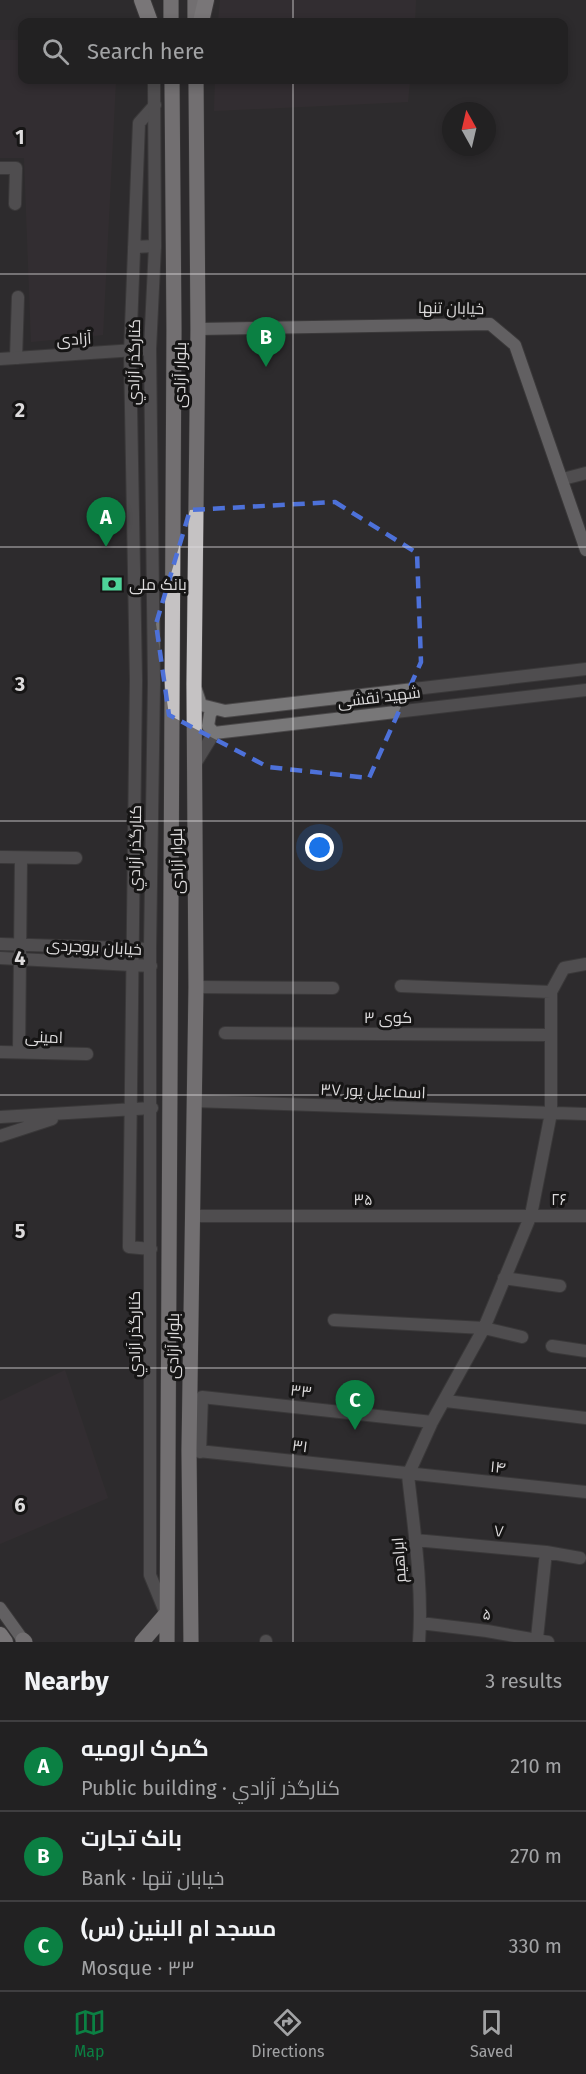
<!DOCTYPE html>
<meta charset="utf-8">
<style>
body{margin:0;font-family:"Fira Sans",Cairo,sans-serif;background:#2e2e2f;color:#f1f3f6}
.compass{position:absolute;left:442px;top:102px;width:54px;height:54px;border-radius:50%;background:#222122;box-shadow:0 3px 9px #0003;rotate:352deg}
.you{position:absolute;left:320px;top:848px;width:21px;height:21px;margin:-15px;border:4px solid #fff;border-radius:50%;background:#1a73e8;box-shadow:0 0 0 9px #1a73e833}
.badge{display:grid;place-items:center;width:39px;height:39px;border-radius:50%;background:#0b8043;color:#fff;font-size:20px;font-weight:700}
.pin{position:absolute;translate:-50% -50px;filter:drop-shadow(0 2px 3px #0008)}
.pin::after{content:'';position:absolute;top:32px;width:21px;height:18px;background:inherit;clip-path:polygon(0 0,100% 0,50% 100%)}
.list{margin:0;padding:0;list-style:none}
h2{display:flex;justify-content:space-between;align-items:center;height:78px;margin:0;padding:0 24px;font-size:26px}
h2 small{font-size:20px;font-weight:400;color:#a2a3a5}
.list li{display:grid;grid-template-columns:39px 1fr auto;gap:18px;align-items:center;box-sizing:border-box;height:90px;padding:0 24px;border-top:2px solid #3f3e40}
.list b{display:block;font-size:22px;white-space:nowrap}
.list p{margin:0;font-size:20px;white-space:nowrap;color:#a2a3a5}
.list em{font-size:20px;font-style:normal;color:#a2a3a5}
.icon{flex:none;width:33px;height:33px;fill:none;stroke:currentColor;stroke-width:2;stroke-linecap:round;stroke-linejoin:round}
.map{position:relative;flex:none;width:586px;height:1642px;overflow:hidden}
.search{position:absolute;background:#222122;box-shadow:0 3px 9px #0003;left:18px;right:18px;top:18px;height:66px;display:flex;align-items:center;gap:15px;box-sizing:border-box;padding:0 21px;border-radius:12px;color:#a2a3a5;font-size:22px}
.sheet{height:348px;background:#222122}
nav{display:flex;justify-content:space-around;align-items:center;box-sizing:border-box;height:84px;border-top:2px solid #3f3e40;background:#222122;font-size:16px;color:#a2a3a5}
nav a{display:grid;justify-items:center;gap:3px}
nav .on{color:#0b8043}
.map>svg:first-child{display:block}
.built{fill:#393035}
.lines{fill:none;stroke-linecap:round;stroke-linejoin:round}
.minor-casing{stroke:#4a4849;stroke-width:14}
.tertiary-casing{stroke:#4a4849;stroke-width:14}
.secondary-casing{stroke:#4a4849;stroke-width:14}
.primary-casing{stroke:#4a4849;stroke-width:16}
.trunk-casing{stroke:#4a4849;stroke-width:18}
.minor{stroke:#787778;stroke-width:12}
.tertiary{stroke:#787778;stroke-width:12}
.secondary{stroke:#a3a1a2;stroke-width:12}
.primary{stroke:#c5c2c3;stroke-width:15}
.trunk{stroke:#d4d0d2;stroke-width:16}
.marked{fill:none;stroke:#4d71d9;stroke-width:4.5;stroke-dasharray:12 8;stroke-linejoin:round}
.grid{fill:none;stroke:#dddbdc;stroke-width:1.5;stroke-opacity:0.55}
.labels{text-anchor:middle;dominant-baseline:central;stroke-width:6;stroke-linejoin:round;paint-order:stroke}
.street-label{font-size:16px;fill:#dddbdc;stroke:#161515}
.poi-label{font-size:16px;fill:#dddbdc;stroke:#161515;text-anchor:start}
.grid-label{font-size:20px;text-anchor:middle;font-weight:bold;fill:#dddbdc;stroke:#161515;stroke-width:6;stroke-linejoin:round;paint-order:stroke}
</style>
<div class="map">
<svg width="586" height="1642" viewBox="0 0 586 1642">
<rect width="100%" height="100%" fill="#2e2c2d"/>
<path class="built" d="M220,0H416L415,22H218Z
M0,40H22V80H116L103,335L31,342L24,158H0Z
M215,80H410L408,102L214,111Z
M65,1370L108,1498L0,1544V1401Z"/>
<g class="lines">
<g class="minor-casing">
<path id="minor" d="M0,168H16L15,204
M134,247L155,246
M16,358L18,297
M563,479L586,473
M0,857L76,858
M0,944L150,949
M0,958L151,966
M401,986L551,992
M196,987L333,988
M225,1033L551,1035
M0,1052L87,1054
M19,1052L21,858
M194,1101L586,1114
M0,1117L152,1108
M0,1136L52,1119
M194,1216H586
M151,1249L129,1247L136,680L130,353L139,123L155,105
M504,1278L560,1286
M334,1320L484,1328L522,1337
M552,1346L586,1351
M446,1401L586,1418
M189,1450L586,1492
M200,1452L202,1397L432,1422
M408,1475L432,1422L484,1328L531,1215L551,1113V992L564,968L586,964
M408,1475C414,1530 423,1587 419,1642
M415,1540L546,1552L580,1558
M420,1623L487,1631L548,1642
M537,1638L546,1552
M266,1641V1642"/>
</g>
<g class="tertiary-casing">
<path id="tertiary" d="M154,80L155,246L150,349L154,683L150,949V1575L166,1614
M0,359L150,349
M196,690L201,705L225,711L586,669
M214,709L210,714L208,726L214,733
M195,764L214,733L586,690"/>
</g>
<g class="secondary-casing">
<path id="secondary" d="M198,329L490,324L515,345L586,550
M0,1608L23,1640"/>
</g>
<g class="primary-casing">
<path id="primary" d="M171,0V22
M195,0V22
M23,1640L25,1642
M142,1642L166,1614
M167,1642L174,330L172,80
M191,1642L189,1450L196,987L194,684L198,329L196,80"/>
</g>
<g class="trunk-casing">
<path id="trunk" d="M142,0L150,22
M201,22L206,0
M0,1635L5,1642"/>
</g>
<use href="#minor" class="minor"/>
<use href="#tertiary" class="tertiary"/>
<use href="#secondary" class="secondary"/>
<use href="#primary" class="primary"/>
<use href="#trunk" class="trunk"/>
</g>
<path d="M0 0H586V1642H0ZM335,502L417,553L421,662L369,778L268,767L169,715L156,624L190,510Z" fill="#2e2c2d" fill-opacity=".55" fill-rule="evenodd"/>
<path class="marked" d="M335,502L417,553L421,662L369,778L268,767L169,715L156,624L190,510Z"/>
<path class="grid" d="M293,0V22M293,80V1642M0,274H586M0,547H586M0,821H586M0,1095H586M0,1368H586"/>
<defs>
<g id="bank-bare" transform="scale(1.62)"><path d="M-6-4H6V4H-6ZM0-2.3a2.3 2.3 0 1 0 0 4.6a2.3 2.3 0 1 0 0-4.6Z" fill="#4ed399" stroke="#161515" stroke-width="2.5" paint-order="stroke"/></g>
</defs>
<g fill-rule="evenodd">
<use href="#bank-bare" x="112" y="584"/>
</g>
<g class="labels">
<g class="street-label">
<text transform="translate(451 308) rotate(1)">خیابان تنها</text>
<text transform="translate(74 339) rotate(-3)">آزادی</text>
<text transform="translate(134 362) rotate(-89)">کنارگذر آزادي</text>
<text transform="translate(180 375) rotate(-89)">بلوار آزادی</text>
<text transform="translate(379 697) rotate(-7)">شهید نقشی</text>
<text transform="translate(135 848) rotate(-89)">کنارگذر آزادي</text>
<text transform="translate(177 861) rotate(-91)">بلوار آزادی</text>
<text transform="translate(94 947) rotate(3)">خیابان بروجردی</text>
<text x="388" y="1017">کوی ۳</text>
<text transform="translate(44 1037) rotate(2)">امینی</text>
<text transform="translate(373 1091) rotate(2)">اسماعیل پور ۳۷</text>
<text x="363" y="1199">۳۵</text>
<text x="559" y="1199">۲۶</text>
<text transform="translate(134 1334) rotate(-90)">کنارگذر آزادي</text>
<text transform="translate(173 1346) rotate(-89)">بلوار آزادی</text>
<text transform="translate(301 1391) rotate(6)">۳۳</text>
<text transform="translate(300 1446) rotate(7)">۳۱</text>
<text transform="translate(498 1467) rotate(5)">۱۴</text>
<text transform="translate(499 1531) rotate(5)">۷</text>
<text transform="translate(399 1560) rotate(-94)">ابراهیم</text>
<text transform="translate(487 1614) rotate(7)">۵</text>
</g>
<g class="poi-label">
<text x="129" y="584">بانک ملى</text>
</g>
</g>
<g class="grid-label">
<text x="20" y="144">1</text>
<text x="20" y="417">2</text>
<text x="20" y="691">3</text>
<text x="20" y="965">4</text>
<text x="20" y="1238">5</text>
<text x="20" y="1512">6</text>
</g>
</svg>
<svg class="compass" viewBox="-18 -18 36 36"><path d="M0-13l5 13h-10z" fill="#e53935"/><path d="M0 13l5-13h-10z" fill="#a2a3a5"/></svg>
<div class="you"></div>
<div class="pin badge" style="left:106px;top:547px">A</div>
<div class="pin badge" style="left:266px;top:367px">B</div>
<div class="pin badge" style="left:355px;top:1430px">C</div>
<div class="search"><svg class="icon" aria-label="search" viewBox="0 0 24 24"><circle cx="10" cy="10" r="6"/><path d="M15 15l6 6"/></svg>Search here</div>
</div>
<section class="sheet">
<h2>Nearby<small>3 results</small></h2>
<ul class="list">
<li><span class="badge">A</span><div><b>گمرک ارومیه</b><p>Public building · کنارگذر آزادي</p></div><em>210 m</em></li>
<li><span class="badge">B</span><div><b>بانک تجارت</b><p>Bank · خیابان تنها</p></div><em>270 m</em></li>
<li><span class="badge">C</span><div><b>مسجد ام البنین (س)</b><p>Mosque · ۳۳</p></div><em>330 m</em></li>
</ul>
</section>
<nav>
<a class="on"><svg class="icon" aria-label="map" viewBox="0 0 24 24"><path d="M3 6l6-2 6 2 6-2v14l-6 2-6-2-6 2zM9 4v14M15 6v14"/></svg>Map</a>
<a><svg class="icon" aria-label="directions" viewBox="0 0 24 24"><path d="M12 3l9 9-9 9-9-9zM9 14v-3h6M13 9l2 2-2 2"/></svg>Directions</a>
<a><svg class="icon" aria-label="saved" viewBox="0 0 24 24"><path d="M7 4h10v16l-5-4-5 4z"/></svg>Saved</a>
</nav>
